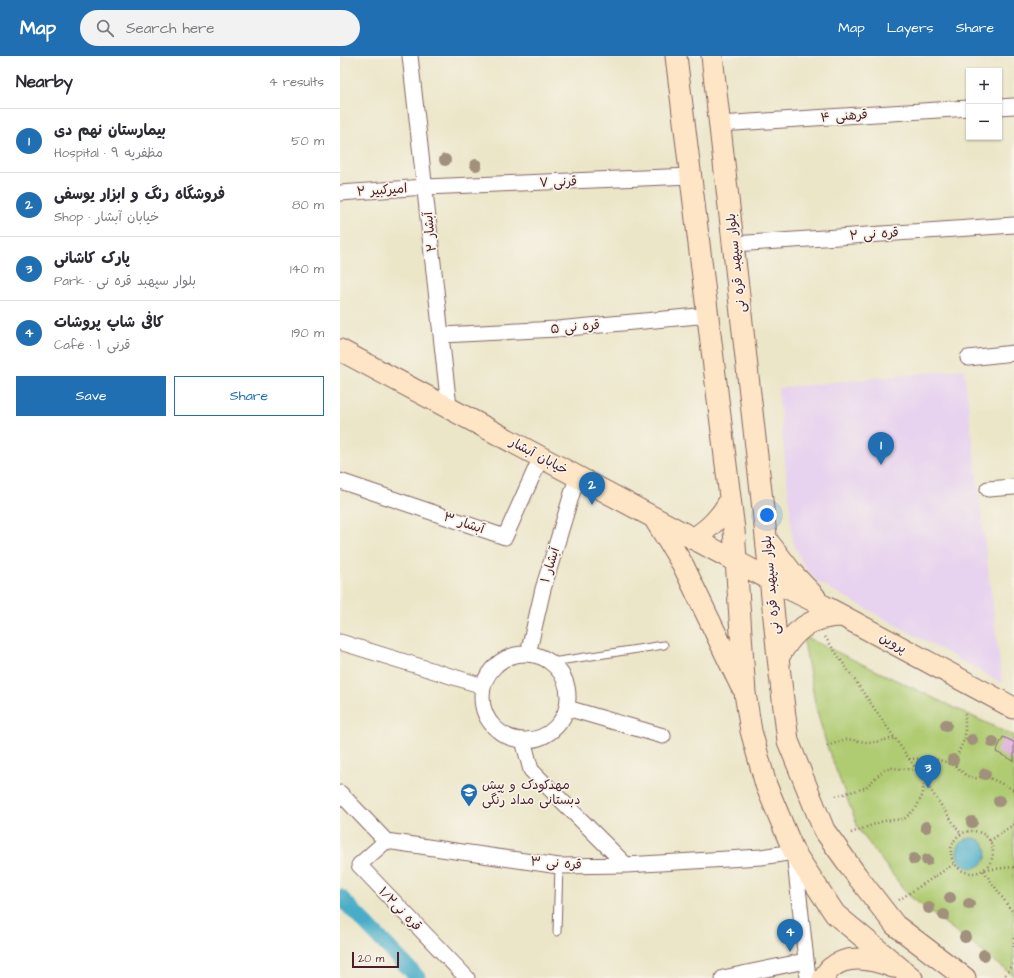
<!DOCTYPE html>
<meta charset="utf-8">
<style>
body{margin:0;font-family:"Architects Daughter","Playpen Sans Arabic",sans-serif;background:#f2f2f3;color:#2b2b33}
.controls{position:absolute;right:12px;top:12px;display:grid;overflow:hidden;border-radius:0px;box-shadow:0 1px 3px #0004}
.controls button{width:36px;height:36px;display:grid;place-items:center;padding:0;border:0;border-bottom:1px solid #e1e1e2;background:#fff;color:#2b2b33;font:20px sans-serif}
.scale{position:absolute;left:12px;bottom:10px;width:47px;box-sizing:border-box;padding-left:4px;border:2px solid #4a1f2b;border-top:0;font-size:11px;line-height:14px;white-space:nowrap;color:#4a1f2b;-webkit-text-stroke:3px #f7f3e8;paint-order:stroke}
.you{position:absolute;left:427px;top:459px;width:14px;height:14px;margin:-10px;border:3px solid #fff;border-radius:50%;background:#1a73e8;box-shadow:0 0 0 6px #1a73e833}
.badge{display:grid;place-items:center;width:26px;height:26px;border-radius:50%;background:#1f6fb2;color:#fff;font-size:13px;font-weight:700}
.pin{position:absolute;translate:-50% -33px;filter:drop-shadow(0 1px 2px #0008)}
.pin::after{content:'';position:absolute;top:21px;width:14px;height:12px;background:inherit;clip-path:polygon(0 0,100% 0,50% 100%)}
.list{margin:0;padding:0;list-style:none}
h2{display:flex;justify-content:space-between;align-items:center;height:52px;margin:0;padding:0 16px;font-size:17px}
h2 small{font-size:13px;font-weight:400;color:#7c7c81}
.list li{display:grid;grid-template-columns:26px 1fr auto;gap:12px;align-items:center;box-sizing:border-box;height:64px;padding:0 16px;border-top:1px solid #e1e1e2}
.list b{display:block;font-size:15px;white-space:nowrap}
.list p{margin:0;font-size:13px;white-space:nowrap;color:#7c7c81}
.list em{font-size:13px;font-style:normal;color:#7c7c81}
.actions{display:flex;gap:8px;padding:12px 16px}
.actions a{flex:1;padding:9px 0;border:1px solid #1f6fb2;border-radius:0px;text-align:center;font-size:14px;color:#1f6fb2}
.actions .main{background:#1f6fb2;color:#fff}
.icon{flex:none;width:22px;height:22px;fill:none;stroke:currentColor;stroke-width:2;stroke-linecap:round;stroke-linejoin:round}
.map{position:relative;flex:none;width:674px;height:922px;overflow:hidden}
header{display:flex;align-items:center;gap:24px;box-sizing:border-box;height:56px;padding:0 20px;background:#1f6fb2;color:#fff}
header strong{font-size:19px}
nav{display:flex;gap:22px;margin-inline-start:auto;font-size:14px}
.search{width:280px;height:36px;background:#f2f2f3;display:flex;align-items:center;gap:10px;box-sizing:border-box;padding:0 14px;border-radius:22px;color:#7c7c81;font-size:15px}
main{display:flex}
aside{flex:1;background:#fff}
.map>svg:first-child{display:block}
.built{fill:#e7d2ef}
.green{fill:#b0cc73;stroke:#7d764f}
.water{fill:#48adc7;stroke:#496679}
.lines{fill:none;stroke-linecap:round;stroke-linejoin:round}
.canal{stroke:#48adc7;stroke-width:16}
.building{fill:#deb2db}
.lane-casing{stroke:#836562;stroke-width:9}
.street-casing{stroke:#836562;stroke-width:17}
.secondary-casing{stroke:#836562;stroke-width:23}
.path{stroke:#836562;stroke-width:2.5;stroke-dasharray:1 3;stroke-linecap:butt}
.lane{stroke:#fff;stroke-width:7}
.street{stroke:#fff;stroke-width:15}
.secondary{stroke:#fde5c5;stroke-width:21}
.tree{fill:#a1907c}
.labels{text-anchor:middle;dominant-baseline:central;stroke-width:3.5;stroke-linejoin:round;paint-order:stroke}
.street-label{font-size:13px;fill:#4a1f2b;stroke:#f7f3e8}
.poi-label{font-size:13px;fill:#4a1f2b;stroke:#f7f3e8;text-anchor:start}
</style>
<header>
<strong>Map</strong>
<div class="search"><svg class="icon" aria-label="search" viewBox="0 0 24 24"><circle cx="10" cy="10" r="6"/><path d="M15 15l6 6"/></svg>Search here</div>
<nav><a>Map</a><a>Layers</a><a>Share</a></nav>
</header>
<main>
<aside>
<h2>Nearby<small>4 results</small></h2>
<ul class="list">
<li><span class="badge">1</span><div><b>بیمارستان نهم دی</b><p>Hospital · مظفریه ۹</p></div><em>50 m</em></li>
<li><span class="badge">2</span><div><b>فروشگاه رنگ و ابزار یوسفی</b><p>Shop · خیابان آبشار</p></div><em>80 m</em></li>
<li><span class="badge">3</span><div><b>پارک کاشانی</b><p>Park · بلوار سپهبد قره نی</p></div><em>140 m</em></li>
<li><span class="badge">4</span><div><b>کافی شاپ پروشات</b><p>Café · قرنی ۱</p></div><em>190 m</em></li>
</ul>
<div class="actions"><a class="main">Save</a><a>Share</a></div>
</aside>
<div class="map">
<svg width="674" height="922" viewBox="0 0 674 922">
<rect width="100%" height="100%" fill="#f7f3e8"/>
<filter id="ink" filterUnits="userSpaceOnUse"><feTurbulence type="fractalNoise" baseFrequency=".025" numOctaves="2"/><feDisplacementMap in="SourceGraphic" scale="8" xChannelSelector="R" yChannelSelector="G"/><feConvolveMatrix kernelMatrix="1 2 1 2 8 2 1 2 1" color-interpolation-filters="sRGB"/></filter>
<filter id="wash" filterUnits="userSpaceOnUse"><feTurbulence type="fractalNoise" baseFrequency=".012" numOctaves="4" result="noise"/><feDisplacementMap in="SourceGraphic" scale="16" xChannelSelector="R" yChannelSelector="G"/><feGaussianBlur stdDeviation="0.9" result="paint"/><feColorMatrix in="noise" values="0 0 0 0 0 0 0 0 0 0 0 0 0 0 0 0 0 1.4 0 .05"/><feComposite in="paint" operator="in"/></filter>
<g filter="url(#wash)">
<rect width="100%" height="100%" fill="#ece6c9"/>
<path class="built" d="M624,313L662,627L478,526L462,507L453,486L438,332Z"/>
<path class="green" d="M463,580L674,680V920L568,839L519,774L487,690L476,652Z"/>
<path class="water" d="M617 797a15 15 0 1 1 30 0a15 15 0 1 1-30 0Z"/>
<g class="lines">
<path class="canal" d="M0,841L78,922"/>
</g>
<g id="blocks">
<path class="building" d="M663,681L674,686V705L656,696Z"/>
</g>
</g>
<g filter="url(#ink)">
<use href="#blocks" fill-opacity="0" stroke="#836562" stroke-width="1"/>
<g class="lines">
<g class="lane-casing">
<path id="lane" d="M212,606L324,589
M217,876L219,810"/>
</g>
<g class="street-casing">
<path id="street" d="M70,0L109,351
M659,51L674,50
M380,68L629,52
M0,137L85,131L351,120
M394,188L674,169
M102,279L217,273L369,259
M628,302L674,297
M0,425L165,481L201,401
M648,433L674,431
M0,586L143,630
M142 641a43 43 0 1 1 86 0a43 43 0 1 1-86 0Z
M188,598L203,533L237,421
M227,652L323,680
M183,684L191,714L286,809
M0,737L46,785L219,810L286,809L421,801L454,796L468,922
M46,785L19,809L127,922
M383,922L465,905"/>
</g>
<g class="secondary-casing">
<path id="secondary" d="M336,0L394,474L405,637L411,675L426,729L454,796L495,858L572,922
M372,0L425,471L438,602L448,685L484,774L517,820L555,869L625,922
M0,294L431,524L484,550L674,652
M314,462L343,509L401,630
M353,483C370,472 380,462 390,444
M426,483L453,518L475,541
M438,602C453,575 470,560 503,560
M483,922C486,919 488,914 491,912C508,897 535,904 553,911"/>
</g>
<path class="path" d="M485,581L621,778
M487,690L507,683L531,687L555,682
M569,703L592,702L613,708L627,720L636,722L646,720L674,734
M613,708L625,682V657
M496,740L525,732L544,714L552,712L576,714
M611 796a21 21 0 1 1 42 0a21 21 0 1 1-42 0Z
M511,777L543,765L564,763L576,752L583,738V724
M650,785L674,768
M674,811L643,814L674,858
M559,844L614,808
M674,882V894
M663,922L674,906"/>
<use href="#lane" class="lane"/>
<use href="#street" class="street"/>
<use href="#secondary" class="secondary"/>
</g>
<g class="tree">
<circle cx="105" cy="104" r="6"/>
<circle cx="136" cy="109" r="6"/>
<circle cx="606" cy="669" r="6"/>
<circle cx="632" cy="684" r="6"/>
<circle cx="653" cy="686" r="6"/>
<circle cx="613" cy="704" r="6"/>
<circle cx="645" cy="718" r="6"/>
<circle cx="659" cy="745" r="6"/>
<circle cx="632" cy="766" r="6"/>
<circle cx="586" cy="771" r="6"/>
<circle cx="574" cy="803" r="6"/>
<circle cx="587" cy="804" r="6"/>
<circle cx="610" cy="842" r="6"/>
<circle cx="629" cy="848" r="6"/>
<circle cx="589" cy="852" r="6"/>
<circle cx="604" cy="859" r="6"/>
<circle cx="625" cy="881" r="6"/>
<circle cx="644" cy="899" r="6"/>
</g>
</g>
<defs>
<g id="school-pin" transform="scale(0.9)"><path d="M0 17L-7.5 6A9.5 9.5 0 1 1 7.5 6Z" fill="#1f6fb2" stroke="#f7f3e8"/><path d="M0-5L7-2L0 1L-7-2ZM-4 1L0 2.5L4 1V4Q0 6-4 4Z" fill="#fff"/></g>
</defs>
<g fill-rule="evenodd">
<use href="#school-pin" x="129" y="736"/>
</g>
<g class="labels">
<g class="street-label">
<text transform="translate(504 60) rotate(-4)">قرهنی ۴</text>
<text transform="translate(218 126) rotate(-2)">قرنی ۷</text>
<text transform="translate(42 134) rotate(-4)">امیرکبیر ۲</text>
<text transform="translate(90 176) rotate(-96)">آبشار ۲</text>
<text transform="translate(534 178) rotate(-4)">قره نی ۲</text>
<text transform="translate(396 207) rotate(-96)">بلوار سپهبد قره نی</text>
<text transform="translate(235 271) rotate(-5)">قره نی ۵</text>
<text transform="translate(199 400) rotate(28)">خیابان آبشار</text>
<text transform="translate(124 467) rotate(19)">آبشار ۳</text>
<text transform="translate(210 509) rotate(-73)">آبشار ۱</text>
<text transform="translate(431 529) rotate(-95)">بلوار سپهبد قره نی</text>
<text transform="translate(553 587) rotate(28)">پروین</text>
<text transform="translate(216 807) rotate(4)">قره نی ۳</text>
<text transform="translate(60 853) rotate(46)">قره نی۱/۲</text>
</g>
<g class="poi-label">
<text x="142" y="729">مهدکودک و پیش<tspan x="142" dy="15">دبستانی مداد رنگی</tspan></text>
</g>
</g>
</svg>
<div class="controls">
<button>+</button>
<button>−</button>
</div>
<div class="scale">20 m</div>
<div class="you"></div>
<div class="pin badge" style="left:541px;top:409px">1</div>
<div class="pin badge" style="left:252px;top:449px">2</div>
<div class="pin badge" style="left:588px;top:732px">3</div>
<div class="pin badge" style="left:450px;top:896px">4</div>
</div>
</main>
